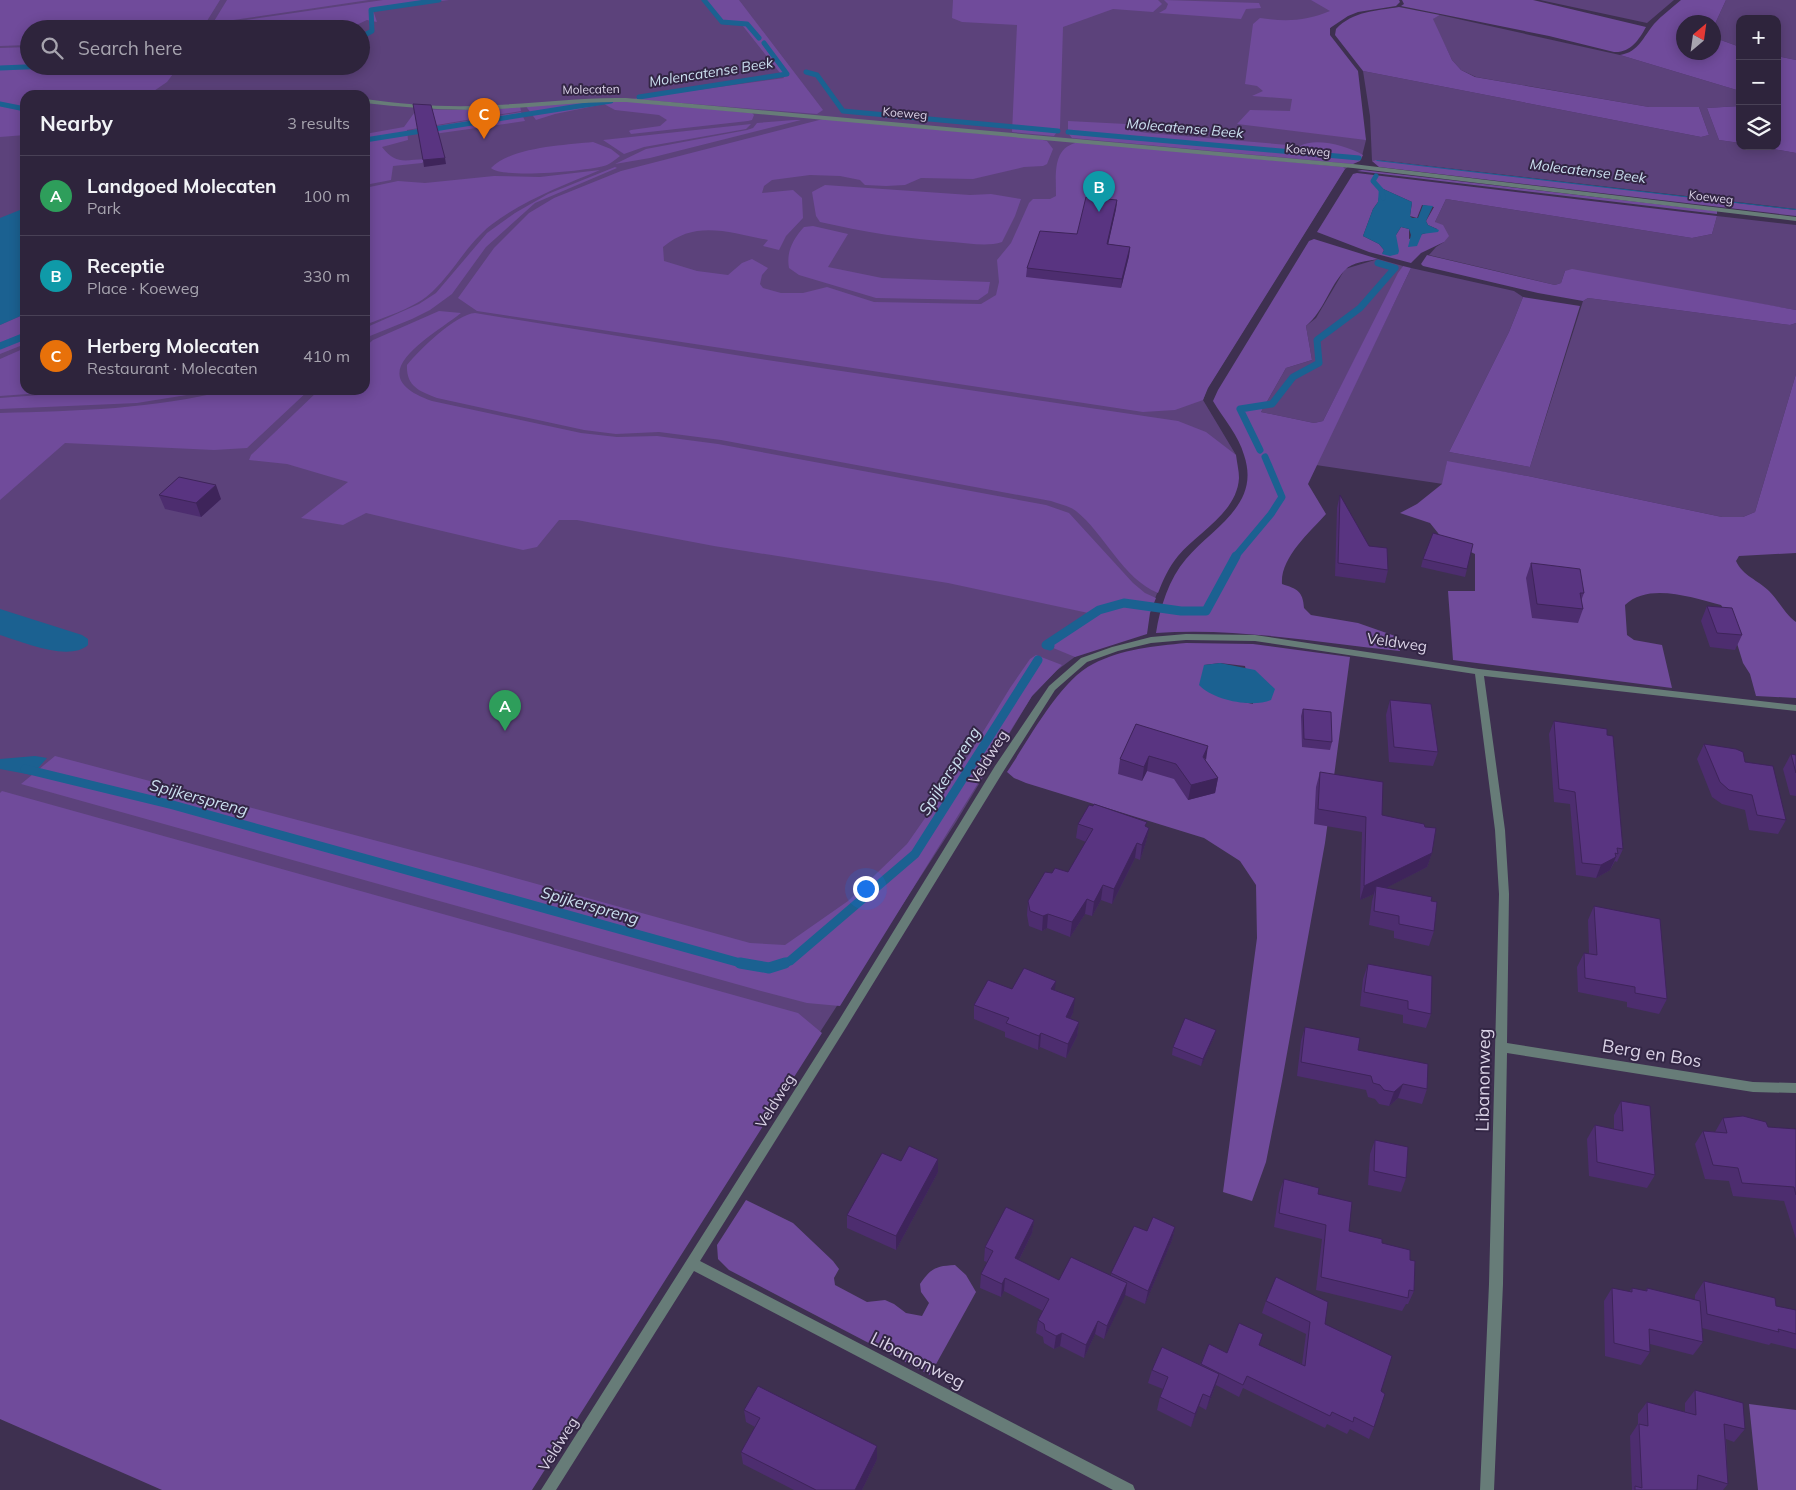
<!DOCTYPE html>
<meta charset="utf-8">
<style>
body{margin:0;font-family:Mulish,sans-serif;background:#3a3047;color:#f1f3f6}
.controls{position:absolute;right:15px;top:15px;display:grid;overflow:hidden;border-radius:10px;box-shadow:0 2px 12px #0003}
.controls button{width:45px;height:45px;display:grid;place-items:center;padding:0;border:0;border-bottom:1px solid #494156;background:#2e243c;color:#f1f3f6;font:25px sans-serif}
.compass{position:absolute;left:1676px;top:15px;width:45px;height:45px;border-radius:50%;background:#2e243c;box-shadow:0 2px 12px #0003;rotate:29deg}
.you{position:absolute;left:865px;top:888px;width:18px;height:18px;margin:-12px;border:4px solid #fff;border-radius:50%;background:#1a73e8;box-shadow:0 0 0 8px #1a73e833}
.badge{display:grid;place-items:center;width:32px;height:32px;border-radius:50%;background:#1a73e8;color:#fff;font-size:16px;font-weight:700}
.pin{position:absolute;translate:-50% -41px;filter:drop-shadow(0 1px 2px #0008)}
.pin::after{content:'';position:absolute;top:26px;width:18px;height:15px;background:inherit;clip-path:polygon(0 0,100% 0,50% 100%)}
.list{margin:0;padding:0;list-style:none}
h2{display:flex;justify-content:space-between;align-items:center;height:65px;margin:0;padding:0 20px;font-size:21px}
h2 small{font-size:16px;font-weight:400;color:#a7a4af}
.list li{display:grid;grid-template-columns:32px 1fr auto;gap:15px;align-items:center;box-sizing:border-box;height:80px;padding:0 20px;border-top:1px solid #494156}
.list b{display:block;font-size:19px;white-space:nowrap}
.list p{margin:0;font-size:16px;white-space:nowrap;color:#a7a4af}
.list em{font-size:16px;font-style:normal;color:#a7a4af}
.icon{flex:none;width:28px;height:28px;fill:none;stroke:currentColor;stroke-width:2;stroke-linecap:round;stroke-linejoin:round}
.map{position:relative;flex:none;width:1796px;height:1490px;overflow:hidden}
.search{position:absolute;background:#2e243c;box-shadow:0 2px 12px #0003;left:20px;top:20px;width:350px;height:55px;display:flex;align-items:center;gap:12px;box-sizing:border-box;padding:0 18px;border-radius:28px;color:#a7a4af;font-size:19px}
.panel{position:absolute;background:#2e243c;box-shadow:0 2px 12px #0003;left:20px;top:90px;width:350px;height:305px;border-radius:15px}
.map>svg:first-child{display:block}
.green{fill:#5c427b;fill-rule:evenodd}
.forest{fill:#704b9b;fill-rule:evenodd}
.water{fill:#1b6191}
.lines{fill:none;stroke-linecap:round;stroke-linejoin:round}
.stream-far3{stroke:#1b6191;stroke-width:5}
.stream-far2{stroke:#1b6191;stroke-width:7}
.stream-far1{stroke:#1b6191;stroke-width:9}
.stream{stroke:#1b6191;stroke-width:11}
.street{fill:#677c78;fill-rule:evenodd}
.wall{fill:#4d2d6f}
.shaded-wall{fill:#3e245a}
.building{fill:#593481;stroke:#3e245a}
.labels{text-anchor:middle;dominant-baseline:central;stroke-width:4;stroke-linejoin:round;paint-order:stroke}
.far-street-label{font-size:12px;fill:#dad2e6;stroke:#332645}
.far-water-label{font-size:14px;font-style:italic;fill:#cce0f0;stroke:#332645}
.street-label{font-size:15px;fill:#dad2e6;stroke:#332645}
.water-label{font-size:16px;font-style:italic;fill:#cce0f0;stroke:#332645}
.near-street-label{font-size:18px;fill:#dad2e6;stroke:#332645}
</style>
<div class="map">
<svg width="1796" height="1490" viewBox="0 0 1796 1490">
<rect width="100%" height="100%" fill="#3e3050"/>
<path class="green" d="M0,0H1372L1333,25L1330,28L1329,35L1366,140L1362,156L1344,170L1207,389L1203,400L1236,455L1165,574L1149,613L1125,638L1076,656L1056,671L1032,696L956,822L675,1256L0,1393ZM29,29H361V66H29ZM25,95H365V390H25Z
M1540,0H1674L1647,23Z
M1726,0H1796V60L1777,56V19H1740V47L1718,39L1714,26Z
M1440,15L1620,55L1740,91V106L1707,108L1719,140L1740,143V146H1756L1796,153V209L1378,160L1372,161L1370,116L1363,71L1701,137L1709,135L1699,107H1649L1476,77L1461,70L1452,60L1432,19Z
M1446,199L1692,238L1712,234L1717,216L1796,225V310L1565,271L1561,283L1555,285L1429,255L1436,247L1444,242L1435,222Z
M1378,259L1403,266L1323,421L1314,423L1261,412L1286,368L1312,360L1306,326L1316,318L1345,269Z
M1411,268L1514,291L1523,297L1509,332L1449,452L1530,467L1583,301L1588,298L1790,325L1796,323V374L1755,512L1743,517H1722L1528,476L1447,462L1443,484L1316,465Z"/>
<path class="forest" d="M0,0H220L202,29H29V45L0,46Z
M227,0H369L213,23Z
M383,0H449L373,10L377,22L367,20L352,27L356,29H209L212,25Z
M706,0H739L823,110L817,114L632,99L784,78L739,21L724,22Z
M953,0H1158L1162,4L1153,12L1113,9L1063,27L1060,128L1054,136L1012,132L1017,25L962,22L952,18Z
M1164,0L1259,3L1261,8L1246,9L1241,19L1159,13L1166,9L1168,4Z
M1311,0H1399L1400,2L1396,6L1358,12L1348,16L1330,28V35L1358,71L1366,140L1237,124L1250,110L1290,111L1292,99L1252,96L1263,91L1257,86L1245,84L1253,24L1260,18C1286,22 1306,21 1330,11Z
M1402,0H1533L1646,27C1639,40 1630,53 1614,52L1549,36L1401,6L1404,4Z
M1681,0H1726L1714,26V22H1684V52H1714V27L1718,39L1740,47V91L1620,55C1639,52 1643,37 1654,24C1662,15 1672,8 1681,0Z
M1399,7L1440,15L1433,19L1452,60L1461,70L1475,77L1649,107H1699L1709,135L1701,137L1363,71L1335,35L1336,29C1353,11 1376,11 1399,7Z
M29,47V66H179L167,82L148,95H25V135L0,137V48Z
M1777,56L1796,60V153L1756,146H1777V104L1780,103L1777,102Z
M568,101H624L752,113L754,115L752,120L748,121L631,134L629,131L631,130L660,126L667,120L659,115L615,110L604,104L555,114L536,120L525,105Z
M520,106L521,111L407,130L408,140L382,147C396,165 404,160 425,159V160L422,163L393,166L391,180L365,185V134L404,127L417,109L454,110Z
M1740,106V143L1719,140L1707,108Z
M521,112L525,121L434,134L431,131L413,134L412,130Z
M823,119L1039,139L1047,141L1053,149L1047,164L1043,166L1024,167L973,179L921,178L905,185L886,186L865,185L860,180L840,176L810,175L772,180L764,186L762,193L793,190L802,198L803,218L786,236L779,250L763,246L768,240C730,233 696,219 663,247L664,261L697,271L728,275L742,263L752,259L768,268L762,275L760,284L763,288L781,293H803L827,287L874,302L981,304L996,295L999,282L997,260L1011,243L1029,203L1033,199H1050L1056,196C1056,173 1052,146 1080,142L1343,167L1345,169L1208,388L1203,400L1175,410L1143,412L477,311L458,298L494,248L529,213L554,198L621,171Z
M794,120H801L650,158L615,164L646,149L747,130L753,128L757,123Z
M1127,120L1134,131L1147,133L1300,146C1315,137 1348,146 1363,155L1360,161L1353,164L1072,138L1068,133V121L1126,124Z
M751,124L746,129L644,147L624,154L603,140Z
M593,142L611,149L620,156C616,159 611,163 607,165C591,171 502,179 491,168C511,147 565,145 593,142Z
M1376,160L1796,210V216L1379,167L1372,161Z
M615,167L617,168L535,203L486,247L452,294L430,310L412,319L365,338V328L419,304L436,293L487,233L515,213L548,194Z
M600,170C562,186 524,200 491,225C468,243 454,271 433,291C416,308 387,316 365,325V188L398,181L425,183L494,176L540,177Z
M1362,170L1717,211V214L1357,171Z
M1357,173L1717,216L1712,234L1692,238L1446,199L1435,222L1443,225L1449,236L1444,242L1421,253L1411,263L1369,252L1317,232L1353,174ZM1381,188L1412,202L1410,216L1417,218L1422,205L1434,207L1426,221L1428,225L1437,229L1409,239V229L1401,227L1396,235L1395,239L1382,254L1384,250L1379,244L1363,236L1373,209L1378,202Z
M825,185L970,195L991,194L1021,199L1015,216L1002,242C987,247 968,243 953,242C908,239 864,232 820,222L816,216L812,192Z
M813,226L848,234L828,267L882,278L990,282L988,293L978,300L876,298L799,275L789,268C786,252 793,239 804,227Z
M1314,239L1378,259C1368,261 1352,262 1345,270C1329,287 1324,311 1306,326L1312,360L1286,368L1261,412L1314,423L1323,421L1398,273L1403,266L1411,268L1308,484L1326,514C1309,533 1280,558 1282,584C1297,589 1303,591 1304,608L1311,615L1358,623L1398,637L1400,651C1319,643 1238,627 1156,633C1160,607 1169,579 1186,559C1213,527 1261,505 1244,455C1239,436 1223,418 1213,401L1218,390L1309,241Z
M1427,255L1555,285L1561,283L1565,271L1572,269L1796,310V323L1790,325L1588,298L1583,301L1538,293L1423,266L1421,264Z
M1523,297L1580,306L1530,467L1449,452L1509,332Z
M439,311L461,313C431,337 357,375 432,401L581,433L617,437L657,436L718,444L1046,505L1069,513L1133,583L1145,593L1156,598L1150,613L1147,634L1075,657L1046,645L1093,614L948,583L714,546L577,520H559L537,547L523,550L366,513L343,525L301,518L348,482L287,464L249,460L251,455L319,390H365V347L373,340Z
M475,313L754,358L1178,421L1206,432L1236,455C1237,463 1239,471 1239,478C1237,513 1198,532 1178,556C1169,567 1163,580 1158,593C1123,579 1104,533 1076,511C1070,506 1059,504 1051,501L721,440L659,432L616,434L584,430L437,398C419,391 406,386 407,365C419,350 456,314 475,313Z
M25,314V344L0,354V325Z
M25,348V390H83L0,396V359Z
M1796,374V553L1739,556L1736,561C1743,576 1758,580 1769,591C1779,601 1785,614 1796,622V698L1756,696L1750,674L1743,663L1729,617L1721,605C1693,598 1649,582 1625,605L1627,635L1634,640L1662,645L1672,688L1453,660L1448,591H1475V554L1442,538L1430,523L1400,513L1417,504L1442,484L1447,461L1528,476L1722,517H1743L1755,512Z
M105,390H218L137,403L0,409V398Z
M229,390H309L247,448L214,450L65,443L0,500V413C77,411 154,409 229,390Z
M1186,643L1253,644L1350,657L1325,843L1282,1081L1266,1162L1252,1201L1223,1192L1257,938L1256,885L1240,861L1204,838L1026,783L1014,778L1007,772C1028,741 1060,680 1093,664C1122,649 1154,646 1186,643ZM1220,663L1245,666L1253,704L1239,701L1204,665Z
M1036,655L1062,665L1032,696L840,1006L807,1003L761,991L21,784L55,756L476,867L750,943L785,945L848,901L907,844L967,758L1010,688L1030,659Z
M2,791L798,1013L822,1033L532,1490H162L0,1419V793Z
M746,1200L793,1223L833,1261L839,1269L834,1278L835,1285L867,1302L885,1300L894,1304L906,1313L922,1316L929,1303L921,1292L920,1284C931,1268 936,1266 955,1265L966,1275L976,1292L930,1375L729,1270L718,1259L717,1245Z
M1749,1404L1796,1410V1490H1758Z"/>
<path class="water" d="M1376,160L1796,209V210L1377,161Z
M1379,187L1412,202L1410,216L1412,218H1418L1423,205L1433,206L1426,221L1428,225L1439,230L1438,232L1422,234L1417,246L1408,247L1411,235L1409,229L1401,227L1396,235L1399,251L1398,254L1390,256L1382,254L1384,250L1379,244L1363,236L1373,209L1378,202Z
M25,208V314L0,325V218Z
M0,609L82,635L88,639V645C69,662 23,642 0,635Z
M1220,663L1255,670L1275,689L1271,700C1251,708 1213,700 1199,685L1204,665Z
M35,756L47,758L32,775L0,769V759Z"/>
<g class="lines">
<path class="stream-far3" d="M704,0L722,22L747,24L759,38
M361,37L372,31L371,10L439,0
M155,66H159
M0,68L50,66
M806,72L817,75L843,111L1058,131
M639,97L787,74L764,43
M0,104L25,109
M1068,132L1359,158
M365,140L611,101
M1376,176L1373,181L1382,191L1383,198"/>
<path class="stream-far2" d="M0,346L25,336
M1260,450L1240,409L1272,404L1293,377L1319,363L1317,340L1360,308L1395,268L1378,263
M1235,557L1271,514L1282,497L1265,457"/>
<path class="stream-far1" d="M1050,646L1046,645L1099,610L1124,603L1181,611H1206L1236,556
M25,769L173,805L744,964
M781,964L790,961L915,854L1038,660"/>
<path class="stream" d="M740,963L769,968L785,963"/>
<path class="street" d="M246,93H315L318,95H243Z
M626,98L1353,164L1796,217V221L1353,168L626,102C582,101 539,107 495,109C452,111 408,108 365,103V99C408,105 452,108 495,105C539,103 582,97 626,98Z
M1186,634L1255,635L1479,669L1796,705V711L1484,676L1505,830L1509,894L1507,1043L1753,1082L1796,1083V1093L1753,1092L1507,1053L1503,1284L1494,1490H1480L1489,1284L1499,894L1495,830L1475,674L1255,641L1186,640L1151,643L1118,651L1087,662L1055,690L1003,772L847,1026L700,1261L1133,1485L1135,1490H1113L694,1271L556,1490H541L839,1020L995,766L1049,686L1081,658L1112,647L1151,637Z"/>
</g>
<path class="wall" d="M1117,200L1116,209L1108,244L1130,247L1129,256L1121,288L1026,277L1027,268L1077,234Z
M159,495L221,499L201,517L165,509Z
M1340,495L1369,546L1388,570L1385,583L1335,576L1337,508Z
M1423,559L1467,569L1465,577L1421,567Z
M1531,563L1584,593L1581,601L1583,609L1578,623L1532,618L1526,578Z
M1707,606L1742,635L1735,650L1710,647L1701,621Z
M1390,700L1438,752L1433,766L1389,762L1386,715Z
M1303,709L1332,742L1330,750L1302,747L1301,716Z
M1554,721L1623,849L1617,862L1615,861L1610,870L1596,878L1576,875L1570,804L1554,802L1549,734Z
M1136,724L1205,760L1218,778L1215,793L1188,800L1174,779L1147,771L1142,781L1118,774L1120,759Z
M1704,744L1745,762L1786,820L1778,834L1749,830L1745,810L1722,804L1712,797L1697,759Z
M1791,754L1796,755V796L1790,795L1783,769Z
M1320,772L1382,815L1432,853L1427,867L1385,888L1431,901L1434,931L1429,946L1394,938V931L1369,925L1372,901L1374,894L1360,900L1362,832L1314,824L1316,787Z
M1078,824L1147,827L1149,828L1146,842L1140,860L1135,858L1112,904L1101,900L1092,916L1085,914L1070,937L1047,928L1042,931L1029,926L1027,915L1028,901L1052,873L1068,872L1086,842L1076,838Z
M1594,906L1667,999L1659,1014L1627,1007V1002L1578,992L1577,967L1584,953L1589,954L1588,920Z
M1368,964L1431,1014L1426,1028L1403,1023V1015L1360,1006L1363,979Z
M1012,989L1055,990L1073,1013L1070,1019L1079,1022L1077,1036L1066,1058L1040,1047L1038,1050L1005,1037V1032L974,1019V1005Z
M1305,1027L1358,1050L1427,1089L1422,1104L1398,1098L1389,1106L1379,1104L1375,1099L1368,1097L1366,1090L1297,1076L1301,1041Z
M1216,1030L1214,1037L1201,1066L1172,1055L1173,1047Z
M1621,1101L1655,1175L1647,1188L1589,1176L1587,1139L1595,1125L1614,1129V1115Z
M1723,1118L1768,1127L1796,1129V1239L1784,1201L1733,1196L1729,1181L1705,1179L1695,1144L1703,1131L1715,1132Z
M1375,1140L1406,1178L1401,1192L1368,1185L1370,1154Z
M938,1159V1172L896,1250L847,1228V1215Z
M1284,1179L1318,1194L1349,1231L1382,1243L1410,1260L1414,1291L1408,1304H1406L1402,1311L1316,1290L1322,1239L1274,1227L1279,1193Z
M1034,1220L1032,1233L1019,1260L1059,1280L1111,1276V1273L1147,1231L1175,1227L1172,1240L1145,1304L1125,1295L1104,1339L1095,1334L1084,1358L1060,1346L1054,1349L1044,1343L1043,1337L1036,1333L1038,1320L1043,1311L1004,1291L1001,1297L980,1288L981,1274L987,1262L984,1261L985,1247Z
M1704,1281L1776,1306L1796,1310V1349L1771,1343L1769,1345L1702,1328L1703,1342L1693,1355L1650,1344V1352L1641,1365L1605,1356L1604,1301L1612,1288L1629,1292L1632,1288L1645,1291L1647,1288L1695,1300V1295Z
M1266,1301L1325,1324L1381,1391L1374,1427L1369,1439L1350,1429L1347,1434L1327,1424L1325,1428L1243,1388L1239,1397L1216,1385L1206,1410L1199,1406L1191,1427L1157,1410L1160,1397L1163,1389L1148,1383L1152,1370L1200,1365L1209,1344L1227,1353L1259,1345L1302,1364L1306,1334L1262,1313Z
M1695,1390L1745,1429L1734,1442L1726,1439L1728,1484L1723,1490H1632L1630,1436L1638,1424V1414L1647,1402L1685,1412V1403Z
M744,1410L877,1446V1459L862,1490H794L743,1464L741,1452L755,1427L746,1422Z"/>
<path class="shaded-wall" d="M445,158L446,164L424,167L423,160Z
M1117,200L1116,209L1106,254L1107,244Z
M1130,247L1129,256L1121,288L1122,279Z
M216,485L221,499L201,517L196,503Z
M1208,746L1206,760L1203,757Z
M1149,756L1147,771L1142,781L1144,767Z
M1218,778L1215,793L1188,800L1191,785Z
M1149,828L1146,842L1140,860L1142,845Z
M1137,843L1135,858L1112,904L1114,889Z
M1432,853L1427,867L1376,893V886L1374,894L1360,900L1364,886Z
M1616,857L1610,870L1596,878L1601,865Z
M1103,885L1101,900L1092,916L1094,902Z
M1087,899L1085,914L1070,937L1072,922Z
M1048,914L1047,928L1042,931L1043,916Z
M1056,981L1054,995L1051,989Z
M1075,998L1073,1013L1064,1031L1066,1017Z
M1079,1022L1077,1036L1066,1058L1068,1044Z
M1216,1030L1214,1037L1201,1066L1203,1059Z
M1041,1033L1040,1047L1038,1050L1039,1036Z
M1403,1084L1398,1098L1389,1106L1394,1092Z
M938,1159V1172L896,1250V1236Z
M1034,1220L1032,1233L1013,1272L1015,1258Z
M1175,1227L1172,1240L1145,1304L1148,1291Z
M1005,1278L1004,1291L1001,1297L1002,1284Z
M1127,1283L1125,1296L1104,1339L1107,1326Z
M1098,1321L1095,1334L1084,1358L1086,1345Z
M1062,1333L1060,1346L1054,1349L1056,1336Z
M1219,1374L1215,1387L1206,1410L1210,1397Z
M1203,1394L1199,1406L1191,1427L1195,1414Z
M877,1446V1459L862,1490H855Z"/>
<path class="building" d="M413,104L431,105L445,158L423,160Z
M1086,197L1117,200L1107,244L1130,247L1122,279L1027,268L1040,231L1077,234Z
M179,477L216,485L196,503L159,495Z
M1340,495L1369,546L1387,548L1388,570L1338,563Z
M1433,533L1473,544L1467,569L1423,559Z
M1531,563L1580,569L1584,593H1580L1583,609L1537,604Z
M1707,606L1732,608L1742,635L1717,633Z
M1390,700L1431,704L1438,752L1394,747Z
M1303,709L1331,712L1332,742L1304,739Z
M1554,721L1607,729V735L1613,736L1623,849L1617,848L1618,854L1615,853L1616,857L1601,865L1582,863L1575,792L1559,789Z
M1136,724L1208,746L1203,757L1218,778L1191,785L1176,764L1149,756L1144,767L1120,759Z
M1704,744L1736,749L1743,752L1745,762L1773,766L1786,820L1757,815L1752,795L1729,790L1720,782Z
M1791,754L1796,755V773Z
M1320,772L1383,782L1382,815L1424,824L1425,827L1436,828L1432,853L1364,886L1366,817L1318,809Z
M1094,804L1147,822L1145,826L1149,828L1142,845L1137,843L1114,889L1103,885L1094,902L1087,899L1072,922L1048,914L1043,916L1030,911L1028,901L1045,872L1052,873L1055,868L1068,872L1093,829L1078,824L1089,805L1093,806Z
M1376,886L1432,897L1431,901L1437,902L1434,931L1399,924V916L1374,911Z
M1594,906L1660,919L1667,999L1635,993V987L1585,978L1584,953L1597,955Z
M1368,964L1432,976L1431,1014L1408,1009V1001L1364,992Z
M1024,968L1056,981L1051,989L1075,998L1066,1017L1079,1022L1068,1044L1041,1033L1039,1036L1006,1023L1009,1018L974,1005L988,980L1012,989Z
M1185,1018L1216,1030L1203,1059L1173,1047Z
M1305,1027L1360,1038L1358,1050L1428,1064L1427,1089L1403,1084L1394,1092L1384,1090L1380,1085L1373,1083L1371,1076L1301,1062Z
M1621,1101L1650,1106L1655,1175L1597,1162L1595,1125L1623,1131Z
M1743,1116L1766,1122L1768,1127L1796,1129V1195L1794,1187L1742,1183L1738,1168L1713,1165L1703,1131L1727,1133L1723,1118Z
M1375,1140L1408,1147L1406,1178L1374,1171Z
M909,1146L938,1159L896,1236L847,1215L882,1153L901,1161Z
M1284,1179L1319,1188L1318,1194L1352,1202L1349,1231L1382,1239V1243L1410,1250V1260L1415,1261L1414,1291L1409,1290L1408,1298L1321,1277L1326,1225L1279,1213Z
M1006,1207L1034,1220L1015,1258L1059,1280L1071,1257L1127,1283L1107,1326L1098,1321L1086,1345L1062,1333L1056,1336L1045,1330L1044,1324L1038,1320L1049,1299L1005,1278L1002,1284L981,1274L993,1251L985,1247Z
M1153,1217L1175,1227L1148,1291L1111,1273L1134,1226L1147,1231Z
M1276,1277L1328,1302L1325,1324L1392,1356L1381,1391L1385,1394L1374,1427L1354,1417L1353,1422L1332,1412L1330,1416L1247,1376L1243,1385L1201,1364L1209,1344L1227,1353L1239,1323L1263,1334L1259,1345L1305,1366L1310,1322L1266,1301Z
M1704,1281L1775,1298L1776,1306L1796,1310V1334L1778,1329L1779,1332L1707,1314Z
M1612,1288L1632,1292V1288L1647,1291V1288L1700,1301L1703,1342L1649,1329L1650,1352L1614,1343Z
M1162,1347L1219,1374L1210,1397L1203,1394L1195,1414L1160,1397L1168,1377L1152,1370Z
M758,1386L877,1446L855,1490H816L741,1452L760,1418L744,1410Z
M1695,1390L1743,1403L1745,1429L1724,1424L1728,1484L1698,1475L1697,1490H1635V1486L1642,1488L1639,1424L1648,1426L1647,1402L1696,1415Z"/>
<g class="labels">
<g class="far-street-label">
<text transform="translate(591 89) rotate(-1)">Molecaten</text>
<text transform="translate(905 113) rotate(5)">Koeweg</text>
<text transform="translate(1308 150) rotate(6)">Koeweg</text>
<text transform="translate(1711 197) rotate(7)">Koeweg</text>
</g>
<g class="far-water-label">
<text transform="translate(711 72) rotate(-9)">Molencatense Beek</text>
<text transform="translate(1185 128) rotate(5)">Molecatense Beek</text>
<text transform="translate(1588 171) rotate(7)">Molecatense Beek</text>
</g>
<g class="street-label">
<text transform="translate(1397 642) rotate(8)">Veldweg</text>
<text transform="translate(988 757) rotate(-58)">Veldweg</text>
<text transform="translate(775 1101) rotate(-58)">Veldweg</text>
<text transform="translate(558 1444) rotate(-58)">Veldweg</text>
</g>
<g class="water-label">
<text transform="translate(949 771) rotate(-58)">Spijkerspreng</text>
<text transform="translate(199 797) rotate(15)">Spijkerspreng</text>
<text transform="translate(590 905) rotate(16)">Spijkerspreng</text>
</g>
<g class="near-street-label">
<text transform="translate(1652 1053) rotate(9)">Berg en Bos</text>
<text transform="translate(1483 1080) rotate(-89)">Libanonweg</text>
<text transform="translate(918 1360) rotate(27)">Libanonweg</text>
</g>
</g>
</svg>
<div class="controls">
<button>+</button>
<button>−</button>
<button><svg class="icon" aria-label="layers" viewBox="0 0 24 24"><path d="M12 4l9 5-9 5-9-5zM3 14l9 5 9-5"/></svg></button>
</div>
<svg class="compass" viewBox="-18 -18 36 36"><path d="M0-13l5 13h-10z" fill="#e53935"/><path d="M0 13l5-13h-10z" fill="#a7a4af"/></svg>
<div class="you"></div>
<div class="pin badge" style="left:505px;top:731px;background:#2e9e5b">A</div>
<div class="pin badge" style="left:1099px;top:212px;background:#0f9aa8">B</div>
<div class="pin badge" style="left:484px;top:139px;background:#e8710a">C</div>
<div class="search"><svg class="icon" aria-label="search" viewBox="0 0 24 24"><circle cx="10" cy="10" r="6"/><path d="M15 15l6 6"/></svg>Search here</div>
<section class="panel">
<h2>Nearby<small>3 results</small></h2>
<ul class="list">
<li><span class="badge" style="background:#2e9e5b">A</span><div><b>Landgoed Molecaten</b><p>Park</p></div><em>100 m</em></li>
<li><span class="badge" style="background:#0f9aa8">B</span><div><b>Receptie</b><p>Place · Koeweg</p></div><em>330 m</em></li>
<li><span class="badge" style="background:#e8710a">C</span><div><b>Herberg Molecaten</b><p>Restaurant · Molecaten</p></div><em>410 m</em></li>
</ul>
</section>
</div>
